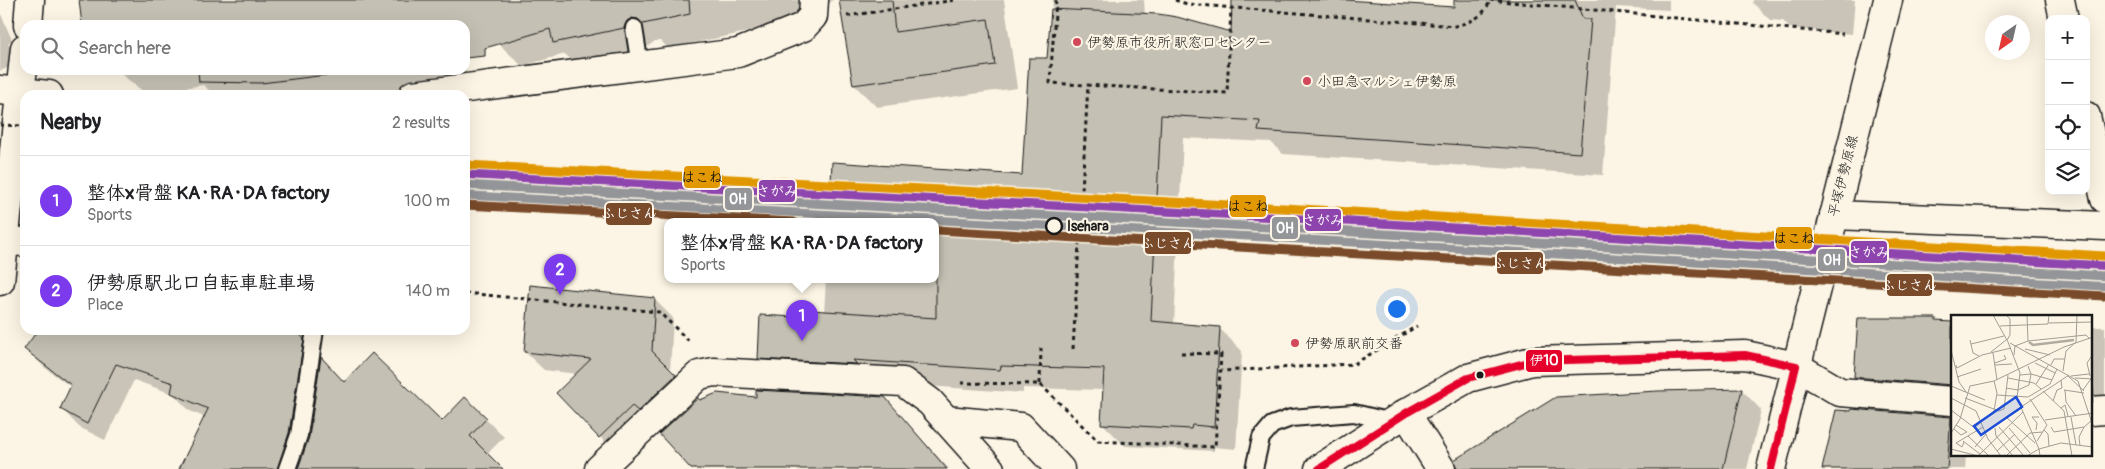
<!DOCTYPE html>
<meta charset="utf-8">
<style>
body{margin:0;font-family:Pangolin,"Klee One",sans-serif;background:#f2f2f2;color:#202124}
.controls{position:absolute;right:15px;top:15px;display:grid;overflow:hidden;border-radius:10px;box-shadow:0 5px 20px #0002}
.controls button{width:45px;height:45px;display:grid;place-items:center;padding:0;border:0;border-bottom:1px solid #e0e0e0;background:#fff;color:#202124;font:25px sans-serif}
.compass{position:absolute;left:1985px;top:15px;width:45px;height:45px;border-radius:50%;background:#fff;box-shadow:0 5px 20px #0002;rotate:214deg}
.you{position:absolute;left:1396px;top:308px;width:18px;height:18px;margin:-12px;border:4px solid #fff;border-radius:50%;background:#1a73e8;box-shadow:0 0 0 8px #1a73e833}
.badge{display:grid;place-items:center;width:32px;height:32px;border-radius:50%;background:#7c3aed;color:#fff;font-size:16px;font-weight:700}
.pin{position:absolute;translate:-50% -41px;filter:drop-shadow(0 1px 2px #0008)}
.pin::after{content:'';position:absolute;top:26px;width:18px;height:15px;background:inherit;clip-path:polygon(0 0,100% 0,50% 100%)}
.popup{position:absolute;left:664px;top:218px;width:275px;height:65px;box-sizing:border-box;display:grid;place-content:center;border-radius:10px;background:#fff;filter:drop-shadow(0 1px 4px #0005);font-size:16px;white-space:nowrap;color:#757577}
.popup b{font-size:19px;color:#202124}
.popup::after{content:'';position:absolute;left:50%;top:100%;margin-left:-10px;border:10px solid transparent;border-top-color:#fff}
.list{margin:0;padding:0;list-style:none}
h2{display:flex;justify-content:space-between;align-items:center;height:65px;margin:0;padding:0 20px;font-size:21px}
h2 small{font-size:16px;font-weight:400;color:#757577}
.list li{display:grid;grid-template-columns:32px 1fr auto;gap:15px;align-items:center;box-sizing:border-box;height:90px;padding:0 20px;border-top:1px solid #e0e0e0}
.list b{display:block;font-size:19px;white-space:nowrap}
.list p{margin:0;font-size:16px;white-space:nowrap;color:#757577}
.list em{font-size:16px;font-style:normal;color:#757577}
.icon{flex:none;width:28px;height:28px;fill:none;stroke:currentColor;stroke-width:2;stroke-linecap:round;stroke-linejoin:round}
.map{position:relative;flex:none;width:2105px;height:469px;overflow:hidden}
.search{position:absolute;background:#fff;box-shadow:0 5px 20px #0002;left:20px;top:20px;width:450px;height:55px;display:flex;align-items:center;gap:12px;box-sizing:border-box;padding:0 18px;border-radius:15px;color:#757577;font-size:19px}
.panel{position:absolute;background:#fff;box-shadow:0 5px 20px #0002;left:20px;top:90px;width:450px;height:245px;border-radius:15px}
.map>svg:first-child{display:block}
.shadow{fill:#0003}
.building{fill:#c4c0b3;stroke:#1c1c1c}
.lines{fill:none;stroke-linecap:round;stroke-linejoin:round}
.service-casing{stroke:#1c1c1c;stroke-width:20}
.minor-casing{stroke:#1c1c1c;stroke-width:31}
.tertiary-casing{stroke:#1c1c1c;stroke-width:31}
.primary-casing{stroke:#1c1c1c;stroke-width:31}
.path{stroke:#1c1c1c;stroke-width:3;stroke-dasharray:4 4;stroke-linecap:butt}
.service{stroke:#fcf5e5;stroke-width:16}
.minor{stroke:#fcf5e5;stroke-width:28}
.tertiary{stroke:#fcf5e5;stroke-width:28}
.primary{stroke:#fcf5e5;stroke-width:28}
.path-bridge{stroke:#1c1c1c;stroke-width:3;stroke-dasharray:4 4;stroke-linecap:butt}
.bus-1-casing{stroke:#fcf5e5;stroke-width:11}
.bus-1{stroke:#e4002b;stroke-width:8}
.rail-1-casing{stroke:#fcf5e5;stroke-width:12}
.rail-2-casing{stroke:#fcf5e5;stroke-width:12}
.rail-3-casing{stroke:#fcf5e5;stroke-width:12}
.rail-4-casing{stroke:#fcf5e5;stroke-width:12}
.rail-1{stroke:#939598;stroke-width:9}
.rail-2{stroke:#8e44ad;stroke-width:9}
.rail-3{stroke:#7a4b2a;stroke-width:9}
.rail-4{stroke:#e19803;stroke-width:9}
.metro-1-casing{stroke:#fcf5e5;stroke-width:12}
.metro-1{stroke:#939598;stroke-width:9}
.poi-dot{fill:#d1495b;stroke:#fcf5e5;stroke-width:2}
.stop-dot{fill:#fcf5e5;stroke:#1c1c1c;stroke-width:2.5}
.bus-dot{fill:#1c1c1c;stroke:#fcf5e5;stroke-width:2}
.labels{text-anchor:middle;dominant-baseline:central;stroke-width:4.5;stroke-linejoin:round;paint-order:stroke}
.poi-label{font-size:14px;fill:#1c1c1c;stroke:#fcf5e5;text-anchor:start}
.street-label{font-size:14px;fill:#1c1c1c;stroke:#fcf5e5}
.stop-label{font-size:14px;font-weight:bold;fill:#1c1c1c;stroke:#fcf5e5;text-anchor:start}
.inset-river{fill:none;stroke:#b0aba1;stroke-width:2.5}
.inset-road{fill:none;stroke:#a29e95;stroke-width:1}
.view{fill:#1d4ed8;fill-opacity:0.15;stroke:#1d4ed8;stroke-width:2.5}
.inset-edge{fill:none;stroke:#1c1c1c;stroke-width:2.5}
.line-badge{stroke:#fcf5e5;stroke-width:2}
.badge-label{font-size:14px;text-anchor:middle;font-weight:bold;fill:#fff}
.pale-badge-label{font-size:14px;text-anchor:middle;font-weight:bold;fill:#111}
</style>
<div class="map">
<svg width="2105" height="469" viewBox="0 0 2105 469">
<rect width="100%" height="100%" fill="#fcf5e5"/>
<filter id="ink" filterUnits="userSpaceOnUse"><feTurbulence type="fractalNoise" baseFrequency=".02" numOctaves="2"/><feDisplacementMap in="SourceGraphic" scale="10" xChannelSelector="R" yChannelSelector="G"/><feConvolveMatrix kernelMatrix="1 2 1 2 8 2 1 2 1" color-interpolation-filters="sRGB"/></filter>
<g filter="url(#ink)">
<path class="shadow" d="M488,0H833L808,20L668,48L661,41H655L647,47V52L577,65L565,54L522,66L499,44Z
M844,0H1004L1017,88L877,107L854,85Z
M1053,0H1144L1145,16L1232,33L1234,0H1326L1433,29L1506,0H1669V10L1616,7L1603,175L1283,154L1271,142L1183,138L1174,324L1219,328L1242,351L1236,449L1214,447V451L1125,446L1102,423L1104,390L1023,388V393L874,382L782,381L759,358L797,318L824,313L826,280H936V222H830L834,164L1023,176L1048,60Z
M1753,0H1855L1852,34L1790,28L1783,21L1770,20L1753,3Z
M0,12L12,40L8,43L17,64L0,71Z
M465,60L467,84L374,95H213L204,85L145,93L116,70H465Z
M654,299L673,318L670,371L694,395L619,456L558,394L578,374L544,370L525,352Z
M1935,320L1938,322L1952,324V402L1874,396L1855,377Z
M2091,327H2105V410L2091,411Z
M39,330H319L316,353L344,383L442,423L465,399L504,437L487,454L502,469H181L206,418L190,411L173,394L134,380L105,440L79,427L62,409L71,387L44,367L26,349Z
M1742,390L1761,410L1747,469H1458Z
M757,398H884L949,469H693L700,401Z
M1951,418L1952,455H1966L1965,469H1823Z"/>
<path class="building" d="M79,0H689L690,14L643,24L638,19L632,18L627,21L624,28L553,43L550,29L485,48V56L465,58V25H82Z
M839,0H892L895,32L988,19L995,65L853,85Z
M1232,0H1345L1454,7V0H1575L1583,19H1591L1580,153L1258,131L1260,121L1161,115L1151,321L1220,327L1214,427L1192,425L1191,429L1101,424L1104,369L1001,366L1000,370L853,360L857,364L758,359L760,315L795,317L794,309L936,318V222H829L832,162L1022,175L1029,58H1047L1051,9L1158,14L1177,17L1231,32Z
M198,70H368L261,83L199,82Z
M530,285L655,298L652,351L676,375L638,411L632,406L599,438L556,393L591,359L524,352Z
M1858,318H1936V321L1952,322V385L1854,377Z
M38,330H296L304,339L289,433L277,469H179L208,409L171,393L173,383L116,364L87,424L60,409L71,385L24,349Z
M372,353L442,421L465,397L487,418L470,436L503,469H298L309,437L321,357L344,382Z
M1742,389L1723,469H1457L1454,460L1556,397L1658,391Z
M756,390L885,397L947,469H691L659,434L698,398L700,400L717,393L756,397Z
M1851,409L1951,417L1947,469H1822L1836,410L1851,411Z"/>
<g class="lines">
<g class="service-casing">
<path id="service" d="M634,28L640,66
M287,469L299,435L315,330
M1254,469L1261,438L1272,425L1291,418L1354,413L1392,422"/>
</g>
<g class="minor-casing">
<path id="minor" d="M2060,0L2064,19
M0,90L49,95
M413,95L738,53L803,27L813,16L814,0
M2086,116L2105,199
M1834,215L2105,226
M6,241L25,242
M1796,366L1840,392L1952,401
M2091,411L2105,410
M1406,413L1441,469
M946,420L1021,427L1060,469
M599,469L699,375L714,372L903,382L930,402L990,469"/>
</g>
<g class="tertiary-casing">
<path id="tertiary" d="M1319,469L1406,413L1468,378L1532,361L1745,355L1796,366"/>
</g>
<g class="primary-casing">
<path id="primary" d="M28,25L30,0
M0,281L25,48
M1771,469L1888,0"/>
</g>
<path class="path" d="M1056,0L1050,83L1227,93L1231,8
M1175,0L1187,4L1455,26C1472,22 1483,17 1490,1
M1490,0L1843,34
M847,16L955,0
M465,293L659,312L689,341
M1073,349L1088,85
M1181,353L1221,354L1220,371
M961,383L1040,384L1098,441L1215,447L1220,371L1354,364L1417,326
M1040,384L1041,348"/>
<use href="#service" class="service"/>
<use href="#minor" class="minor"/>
<use href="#tertiary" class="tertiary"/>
<use href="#primary" class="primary"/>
<path class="path-bridge" d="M0,125L25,126"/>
<g class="bus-1-casing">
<path id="bus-1" d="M1319,469L1406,413L1468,378L1532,361L1745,355L1796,366
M1771,469L1796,366"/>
</g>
<use href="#bus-1" class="bus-1"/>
<g class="rail-1-casing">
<path id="rail-1" d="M465,195L1265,237L2104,286"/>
</g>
<g class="rail-2-casing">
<path id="rail-2" d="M466,175L1267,217L2105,266"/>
</g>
<g class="rail-3-casing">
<path id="rail-3" d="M465,205L793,222
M936,230L2104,296"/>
</g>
<g class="rail-4-casing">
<path id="rail-4" d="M466,165L1267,207L2105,256"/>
</g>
<use href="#rail-1" class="rail-1"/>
<use href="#rail-2" class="rail-2"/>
<use href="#rail-3" class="rail-3"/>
<use href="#rail-4" class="rail-4"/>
<g class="metro-1-casing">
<path id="metro-1" d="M465,185L1266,227L2105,276"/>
</g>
<use href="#metro-1" class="metro-1"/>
</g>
</g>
<g class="poi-dot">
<circle cx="1077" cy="42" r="5"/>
<circle cx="1307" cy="81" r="5"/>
<circle cx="1295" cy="343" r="5"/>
</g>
<circle class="stop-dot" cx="1054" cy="226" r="8"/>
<circle class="bus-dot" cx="1480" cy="375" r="4.5"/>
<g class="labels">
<g class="poi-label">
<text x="1087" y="42">伊勢原市役所 駅窓口センター</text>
<text x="1317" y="81">小田急マルシェ伊勢原</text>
<text x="1305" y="343">伊勢原駅前交番</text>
</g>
<g class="street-label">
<text transform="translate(1843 176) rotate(-76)">平塚伊勢原線</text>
</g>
<g class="stop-label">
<text x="1067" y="226">Isehara</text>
</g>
</g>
<g transform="translate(1951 315)">
<rect width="141" height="141" fill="#fcf5e5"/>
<path class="inset-river" d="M78,27L82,30L123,25"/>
<path class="inset-road" d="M42,0L57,27L69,58L66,83L88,134L110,128L142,132M55,0L59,4V20L56,25M76,0L77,26M98,8L142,7M49,11L97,9L98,0M19,25L22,38L28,41M59,28L127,66L142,111M20,29L53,21M74,34L99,40M0,35L8,67L15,77M40,37L55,25M42,38L46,65M63,40L64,31L77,26L135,20L139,24M44,48L55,44L53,40M84,48L104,58M5,50L6,53L31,40L60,33M44,50L61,49M100,50L103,44H114M112,56L115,36L125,27L126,0M69,60L80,59L101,65M117,61L133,76M120,61L138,59M139,61L136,48L142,39M6,62L30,54M57,63L83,68L90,74M124,63L142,64M85,69L98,49M0,71L34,85M142,72V88M55,73L67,75L78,70L80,59L77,51M113,75L133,78M114,75L115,87L125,101M132,75L142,61M92,76L113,96L121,141M46,80L77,82L99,69L106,54M0,83L25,96L37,124L50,141M14,83L48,96L53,94L57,60M79,84L96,110M102,86L106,75L111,73L110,65M110,93L114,90L117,101M0,95L25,114M120,102L125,130M94,105L142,98M48,112L73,141M100,112L103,117L133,112L140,106M23,113L43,96L46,78L43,66M44,113L45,121L62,141M58,113L79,138M3,114L10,120L16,117L5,110M85,115L86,108L81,102H88M93,115L97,119L98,131M0,118L9,104L19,71L43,66L113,32L142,22M17,121L38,141M12,126L29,139M86,126L96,110M13,127L11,132L5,128L32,112M84,128L55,102L118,60M129,131L128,122L133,112M24,132L35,119M0,134L27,141M46,136L63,120M27,141L72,97M55,141L79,118L92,117M76,141L88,134L89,141"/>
<path class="view" d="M65,82L71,92L30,120L23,111Z"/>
<rect width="141" height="141" class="inset-edge"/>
</g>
<g class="line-badge">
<rect x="683" y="165" width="38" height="24" rx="5" fill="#e19803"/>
<rect x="758" y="179" width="38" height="24" rx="5" fill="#8e44ad"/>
<rect x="724" y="187" width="29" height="24" rx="5" fill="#939598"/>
<rect x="1229" y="194" width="38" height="24" rx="5" fill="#e19803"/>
<rect x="605" y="202" width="48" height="24" rx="5" fill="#7a4b2a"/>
<rect x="1304" y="208" width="38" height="24" rx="5" fill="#8e44ad"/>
<rect x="1271" y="216" width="28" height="24" rx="5" fill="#939598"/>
<rect x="1775" y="226" width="38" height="24" rx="5" fill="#e19803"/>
<rect x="1144" y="231" width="48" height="24" rx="5" fill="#7a4b2a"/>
<rect x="1850" y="240" width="38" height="24" rx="5" fill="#8e44ad"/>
<rect x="1817" y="248" width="29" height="24" rx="5" fill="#939598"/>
<rect x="1496" y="251" width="48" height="24" rx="5" fill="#7a4b2a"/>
<rect x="1886" y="273" width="47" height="24" rx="5" fill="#7a4b2a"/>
<rect x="1525" y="349" width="38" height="24" rx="5" fill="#e4002b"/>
</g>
<g class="badge-label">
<text x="777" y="196">さがみ</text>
<text x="738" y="204">OH</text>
<text x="629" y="218">ふじさん</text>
<text x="1323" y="225">さがみ</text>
<text x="1285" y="233">OH</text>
<text x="1168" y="248">ふじさん</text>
<text x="1869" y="257">さがみ</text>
<text x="1832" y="265">OH</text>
<text x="1520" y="268">ふじさん</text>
<text x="1909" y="290">ふじさん</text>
<text x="1544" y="365">伊10</text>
</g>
<g class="pale-badge-label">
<text x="702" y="182">はこね</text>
<text x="1248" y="211">はこね</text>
<text x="1794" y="243">はこね</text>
</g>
</svg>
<div class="controls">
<button>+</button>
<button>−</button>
<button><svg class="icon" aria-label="locate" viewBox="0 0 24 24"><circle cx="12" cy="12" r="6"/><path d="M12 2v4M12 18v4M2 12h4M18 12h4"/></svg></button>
<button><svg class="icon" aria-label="layers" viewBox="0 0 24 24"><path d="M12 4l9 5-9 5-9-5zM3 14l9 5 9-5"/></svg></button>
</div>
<svg class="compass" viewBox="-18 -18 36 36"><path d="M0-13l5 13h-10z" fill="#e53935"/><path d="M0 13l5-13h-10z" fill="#757577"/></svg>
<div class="you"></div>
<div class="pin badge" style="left:802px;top:341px">1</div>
<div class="popup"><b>整体x骨盤 KA･RA･DA factory</b>Sports</div>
<div class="pin badge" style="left:560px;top:295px">2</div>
<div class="search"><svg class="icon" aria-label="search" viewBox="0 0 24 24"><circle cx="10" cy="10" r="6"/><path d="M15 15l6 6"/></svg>Search here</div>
<section class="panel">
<h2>Nearby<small>2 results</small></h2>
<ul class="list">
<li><span class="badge">1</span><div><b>整体x骨盤 KA･RA･DA factory</b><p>Sports</p></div><em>100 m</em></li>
<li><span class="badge">2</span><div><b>伊勢原駅北口自転車駐車場</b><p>Place</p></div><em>140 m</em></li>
</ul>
</section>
</div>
